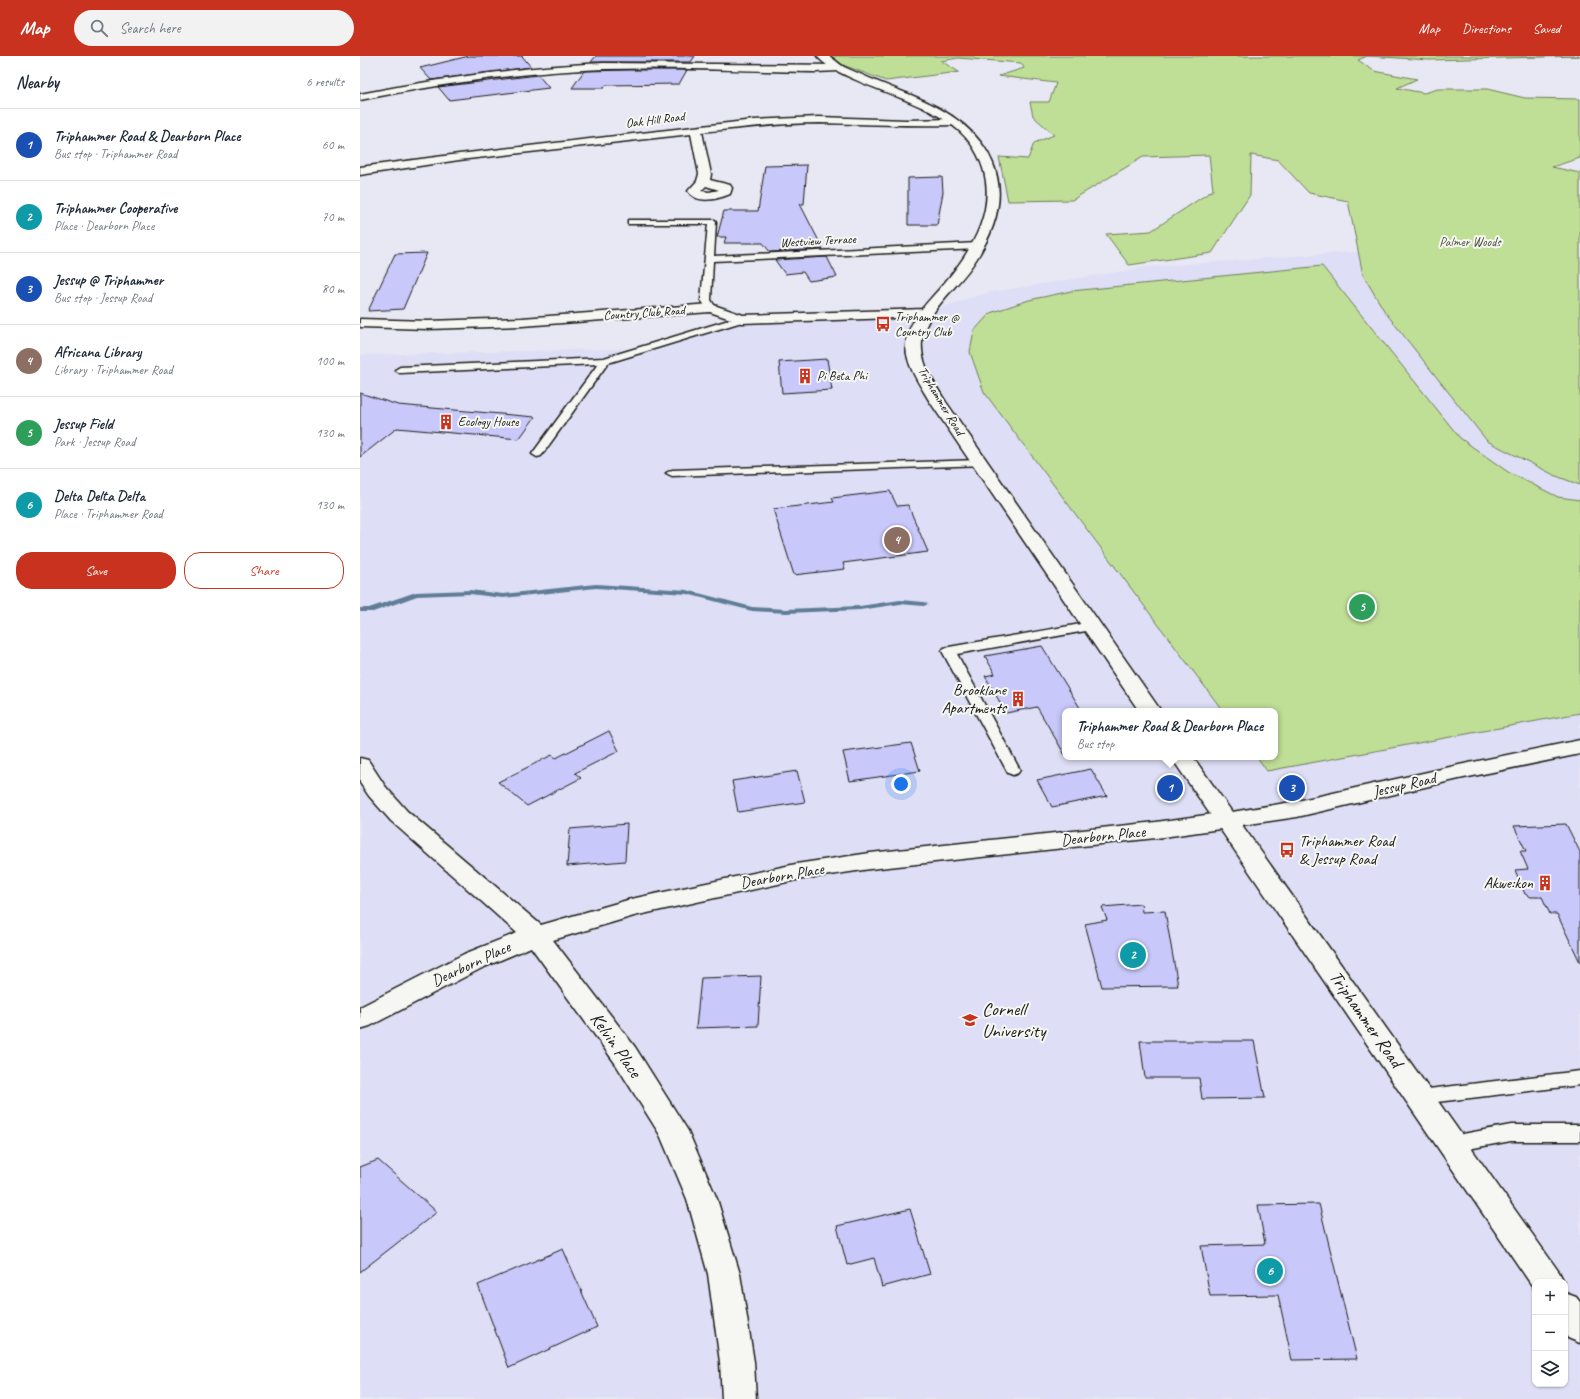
<!DOCTYPE html>
<meta charset="utf-8">
<style>
body{margin:0;font-family:Caveat,sans-serif;background:#f2f2f3;color:#1f2937}
.controls{position:absolute;right:12px;bottom:12px;display:grid;overflow:hidden;border-radius:8px;box-shadow:0 1px 3px #0004}
.controls button{width:36px;height:36px;display:grid;place-items:center;padding:0;border:0;border-bottom:1px solid #e0e1e3;background:#fff;color:#1f2937;font:20px sans-serif}
.you{position:absolute;left:541px;top:728px;width:14px;height:14px;margin:-10px;border:3px solid #fff;border-radius:50%;background:#1a73e8;box-shadow:0 0 0 6px #1a73e833}
.badge{display:grid;place-items:center;width:26px;height:26px;border-radius:50%;background:#c8321e;color:#fff;font-size:13px;font-weight:700}
.pin{position:absolute;translate:-50% -50%;border:2px solid #fff;box-shadow:0 1px 4px #0006}
.popup{position:absolute;left:702px;top:652px;width:216px;height:52px;box-sizing:border-box;display:grid;place-content:center;border-radius:8px;background:#fff;filter:drop-shadow(0 1px 3px #0005);font-size:13px;white-space:nowrap;color:#747a83}
.popup b{font-size:15px;color:#1f2937}
.popup::after{content:'';position:absolute;left:50%;top:100%;margin-left:-8px;border:8px solid transparent;border-top-color:#fff}
.list{margin:0;padding:0;list-style:none}
h2{display:flex;justify-content:space-between;align-items:center;height:52px;margin:0;padding:0 16px;font-size:17px}
h2 small{font-size:13px;font-weight:400;color:#747a83}
.list li{display:grid;grid-template-columns:26px 1fr auto;gap:12px;align-items:center;box-sizing:border-box;height:72px;padding:0 16px;border-top:1px solid #e0e1e3}
.list b{display:block;font-size:15px;white-space:nowrap}
.list p{margin:0;font-size:13px;white-space:nowrap;color:#747a83}
.list em{font-size:13px;font-style:normal;color:#747a83}
.actions{display:flex;gap:8px;padding:12px 16px}
.actions a{flex:1;padding:9px 0;border:1px solid #c8321e;border-radius:16px;text-align:center;font-size:14px;color:#c8321e}
.actions .main{background:#c8321e;color:#fff}
.icon{flex:none;width:22px;height:22px;fill:none;stroke:currentColor;stroke-width:2;stroke-linecap:round;stroke-linejoin:round}
.map{position:relative;flex:none;width:1220px;height:1343px;overflow:hidden}
header{display:flex;align-items:center;gap:24px;box-sizing:border-box;height:56px;padding:0 20px;background:#c8321e;color:#fff}
header strong{font-size:19px}
nav{display:flex;gap:22px;margin-inline-start:auto;font-size:14px}
.search{width:280px;height:36px;background:#f2f2f3;display:flex;align-items:center;gap:10px;box-sizing:border-box;padding:0 14px;border-radius:22px;color:#747a83;font-size:15px}
main{display:flex}
aside{flex:1;background:#fff}
.map>svg:first-child{display:block}
.built{fill:#dedef6;fill-rule:evenodd}
.green{fill:#bfde96;stroke:#6e7d59}
.lines{fill:none;stroke-linecap:round;stroke-linejoin:round}
.stream{fill:#5f7d96;fill-rule:evenodd}
.building{fill:#c8c8fa;stroke:#1c1c1c}
.service-casing{stroke:#1c1c1c;stroke-width:3}
.minor-casing{stroke:#1c1c1c;stroke-width:3}
.tertiary-casing{stroke:#1c1c1c;stroke-width:3}
.service{fill:#f6f6f2;fill-rule:evenodd}
.minor{fill:#f6f6f2;fill-rule:evenodd}
.tertiary{fill:#f6f6f2;fill-rule:evenodd}
.labels{text-anchor:middle;dominant-baseline:central;stroke-width:4;stroke-linejoin:round;paint-order:stroke}
.far-street-label{font-size:13px;fill:#1c1c1c;stroke:#f6f6f2}
.far-park-label{font-size:13px;fill:#4d5641;stroke:#f6f6f2}
.far-poi-label{font-size:13px;fill:#1c1c1c;stroke:#f6f6f2;text-anchor:start}
.poi-label{font-size:16px;fill:#1c1c1c;stroke:#f6f6f2;text-anchor:end}
.street-label{font-size:16px;fill:#1c1c1c;stroke:#f6f6f2}
.near-poi-label{font-size:19px;fill:#1c1c1c;stroke:#f6f6f2;text-anchor:start}
.near-street-label{font-size:19px;fill:#1c1c1c;stroke:#f6f6f2}
</style>
<header>
<strong>Map</strong>
<div class="search"><svg class="icon" aria-label="search" viewBox="0 0 24 24"><circle cx="10" cy="10" r="6"/><path d="M15 15l6 6"/></svg>Search here</div>
<nav><a>Map</a><a>Directions</a><a>Saved</a></nav>
</header>
<main>
<aside>
<h2>Nearby<small>6 results</small></h2>
<ul class="list">
<li><span class="badge" style="background:#1a4fb4">1</span><div><b>Triphammer Road &amp; Dearborn Place</b><p>Bus stop · Triphammer Road</p></div><em>60 m</em></li>
<li><span class="badge" style="background:#0f9aa8">2</span><div><b>Triphammer Cooperative</b><p>Place · Dearborn Place</p></div><em>70 m</em></li>
<li><span class="badge" style="background:#1a4fb4">3</span><div><b>Jessup @ Triphammer</b><p>Bus stop · Jessup Road</p></div><em>80 m</em></li>
<li><span class="badge" style="background:#8d6e63">4</span><div><b>Africana Library</b><p>Library · Triphammer Road</p></div><em>100 m</em></li>
<li><span class="badge" style="background:#2e9e5b">5</span><div><b>Jessup Field</b><p>Park · Jessup Road</p></div><em>130 m</em></li>
<li><span class="badge" style="background:#0f9aa8">6</span><div><b>Delta Delta Delta</b><p>Place · Triphammer Road</p></div><em>130 m</em></li>
</ul>
<div class="actions"><a class="main">Save</a><a>Share</a></div>
</aside>
<div class="map">
<svg width="1220" height="1343" viewBox="0 0 1220 1343">
<rect width="100%" height="100%" fill="#e8e8f4"/>
<filter id="ink" filterUnits="userSpaceOnUse"><feTurbulence type="fractalNoise" baseFrequency=".025" numOctaves="2"/><feDisplacementMap in="SourceGraphic" scale="8" xChannelSelector="R" yChannelSelector="G"/><feConvolveMatrix kernelMatrix="1 2 1 2 8 2 1 2 1" color-interpolation-filters="sRGB"/></filter>
<g filter="url(#ink)">
<path class="built" d="M1220,179V1343H0V299L289,292L385,263L570,255L626,237L788,211ZM705,655H915V701H705ZM1175,1226H1205V1328H1175Z"/>
<path class="green" d="M464,0H1220L1069,4L1007,0L998,4L1014,15L1057,23L1037,32L1064,37L1078,33H1127L1165,42L1220,43V102L1192,111L1220,117V429L1196,420L1127,385L1025,256L1003,219L988,145L949,137L918,104L891,99L890,139L852,197L769,209L746,178L791,175L853,134L849,99L783,101L712,144L648,145L639,101L668,103L674,87L694,79L673,60L670,46H689L696,27L639,20L664,12L661,7L598,2L581,5L599,16L526,25L467,3Z
M962,210L1100,382L1148,416L1198,441L1220,444V657L907,715L897,701H915V655H863L624,336L610,296L614,275L630,257L669,244L711,235Z"/>
<g class="lines">
<path class="stream" d="M236,528L327,534L392,551L426,553L500,550L540,544L564,546L568,548L564,550L540,548L500,554L426,557L392,555L327,538L236,532L143,542L110,538L57,540L13,556H0V552H9L56,536L110,534L143,538Z"/>
</g>
<path class="building" d="M109,0H162L171,11L71,24L60,12Z
M236,0H335L331,6H231Z
M270,14H327L319,28L246,29L244,32H212L224,15Z
M178,19L189,32L89,44L78,31Z
M447,109L444,148H440L463,193L410,196L403,187H364L366,181H357L364,155H398L405,110Z
M582,121L583,136L577,169H548V122Z
M67,197L43,253L8,255L35,198Z
M467,201L477,221L449,225L443,216L425,218L415,204Z
M467,303L472,334L422,337L419,306Z
M0,337L38,349L175,361L159,383L37,372L0,401Z
M530,435L537,450L548,449L568,496L483,507L485,513L434,519L413,453L474,446L472,442Z
M682,590L722,655H705V699L677,651L646,657L625,620L635,618L625,600Z
M249,675L259,695L215,717L221,722L167,750L138,726L192,699L196,702Z
M551,687L560,715L490,725L483,696Z
M731,713L747,740L692,751L677,724Z
M437,715L445,746L378,756L372,725Z
M267,768L265,805L207,810L210,773Z
M1206,768L1220,796V906L1197,858H1190L1182,841H1171L1165,838L1155,814L1168,813L1160,795H1166L1154,770Z
M781,848L782,856L805,855L818,930L742,931L725,868L747,864L742,851Z
M401,920L398,970L336,972L341,922Z
M780,985H894L905,1042L842,1043L839,1022H785Z
M18,1104L77,1156L0,1216V1111Z
M959,1148L997,1303L932,1304L918,1239L850,1240L841,1190L905,1188L898,1149Z
M550,1153L570,1218L522,1231L514,1202L487,1209L477,1170Z
M203,1193L237,1271L149,1312L118,1229Z"/>
<g class="lines">
<g class="service-casing">
<path id="service" d="M268,164H355L356,166L354,200L618,187L622,190L618,193L353,205L351,244L356,252L351,255L348,254L341,244L348,168H268Z
M382,260L385,261L387,263L385,265L248,307L181,400L177,401L172,398L238,308L40,317L35,314L40,311L244,302Z
M620,404L625,407L624,409L312,420L306,417L312,414Z
M732,566L737,567L738,570L737,573L597,598L660,714L658,717L653,719L648,717L582,595L584,592L589,591Z
M1220,1015V1029L1060,1048L1054,1046L1051,1041L1054,1036L1060,1034Z
M1151,1069H1220V1085H1151L1092,1096L1085,1093L1083,1088L1085,1083L1092,1080Z"/>
</g>
<g class="minor-casing">
<path id="minor" d="M243,7L479,9L484,12L479,15L455,16C384,15 314,11 243,13C161,16 80,28 0,44V38C80,22 161,11 243,7Z
M459,61L546,64L594,63L600,66L594,69C549,70 505,68 460,67C421,67 381,72 342,76L351,118L350,124L370,129L372,132L370,138C358,143 337,149 328,135L337,125L339,118L331,78L99,104L0,119V111L99,98L394,64ZM346,130L359,134L349,136L341,135Z
M351,248L383,259L566,253L571,254L573,257L571,260L566,261L382,267L350,256L162,270L68,273L0,271V263L68,265L162,262Z
M0,702L8,704L25,730L47,755L181,869L271,843L436,808L510,797L796,766L867,756L875,759L879,764L875,769L867,772L796,782L510,813L436,824L274,860L193,884L275,991L328,1075L357,1143L380,1218L394,1306L396,1343H362L360,1306L348,1218L327,1143L300,1079L255,1007L171,891L122,912L10,970L0,973V951L104,898L157,877L31,765L9,740L0,727Z"/>
</g>
<g class="tertiary-casing">
<path id="tertiary" d="M457,0C461,0 466,0 469,0C474,3 479,8 484,11C506,21 528,30 551,39C634,72 667,132 611,211C596,232 569,254 563,279C557,304 574,327 586,346L801,655H779L570,346C560,329 547,311 546,291C546,264 571,244 586,225C620,185 644,136 611,88C587,53 524,38 487,20C477,15 464,9 457,0Z
M1220,684V698L1099,723L937,761L882,769L1199,1216L1204,1226H1175V1234L811,701H833L872,756L937,745L1099,709Z
M1205,1237L1216,1241L1220,1246V1287L1208,1282L1205,1278Z"/>
</g>
<use href="#service" class="service"/>
<use href="#minor" class="minor"/>
<use href="#tertiary" class="tertiary"/>
</g>
</g>
<defs>
<g id="bus-bare" transform="scale(1.2)"><path d="M-5-6H5V4H4V6H2V4H-2V6H-4V4H-5ZM-3.5-4V0h7V-4ZM-3.5 1.2v1.5H-2V1.2ZM2 1.2v1.5H3.5V1.2Z" fill="#c8321e" stroke="#f6f6f2" stroke-width="2.5" paint-order="stroke"/></g>
<g id="building-bare" transform="scale(1.2)"><path d="M-4-6H4V6H1V3H-1V6H-4ZM-2.5-4.3h1.7v1.8h-1.7ZM.8-4.3h1.7v1.8H.8ZM-2.5-1h1.7V.8h-1.7ZM.8-1h1.7V.8H.8Z" fill="#c8321e" stroke="#f6f6f2" stroke-width="2.5" paint-order="stroke"/></g>
<g id="university-bare" transform="scale(1.2)"><path d="M0-5L7-2L0 1L-7-2ZM-4 1L0 2.5L4 1V4Q0 6-4 4Z" fill="#c8321e" stroke="#f6f6f2" stroke-width="2.5" paint-order="stroke"/></g>
</defs>
<g fill-rule="evenodd">
<use href="#bus-bare" x="523" y="268"/>
<use href="#building-bare" x="445" y="320"/>
<use href="#building-bare" x="86" y="366"/>
<use href="#building-bare" x="658" y="643"/>
<use href="#bus-bare" x="927" y="794"/>
<use href="#building-bare" x="1185" y="827"/>
<use href="#university-bare" x="610" y="964"/>
</g>
<g class="labels">
<g class="far-street-label">
<text transform="translate(295 64) rotate(-7)">Oak Hill Road</text>
<text transform="translate(458 185) rotate(-3)">Westview Terrace</text>
<text transform="translate(284 257) rotate(-4)">Country Club Road</text>
<text transform="translate(581 345) rotate(59)">Triphammer Road</text>
</g>
<g class="far-park-label">
<text x="1110" y="186">Palmer Woods</text>
</g>
<g class="far-poi-label">
<text x="535" y="261">Triphammer @<tspan x="535" dy="15">Country Club</tspan></text>
<text x="457" y="320">Pi Beta Phi</text>
<text x="98" y="366">Ecology House</text>
</g>
<g class="poi-label">
<text x="646" y="634">Brooklane<tspan x="646" dy="18">Apartments</tspan></text>
<text x="939" y="785" text-anchor="start">Triphammer Road<tspan x="939" dy="18">&amp; Jessup Road</tspan></text>
<text x="1173" y="827">Akwe:kon</text>
</g>
<g class="street-label">
<text transform="translate(1044 729) rotate(-13)">Jessup Road</text>
<text transform="translate(743 780) rotate(-6)">Dearborn Place</text>
<text transform="translate(422 820) rotate(-10)">Dearborn Place</text>
<text transform="translate(111 908) rotate(-25)">Dearborn Place</text>
</g>
<g class="near-poi-label">
<text x="622" y="953">Cornell<tspan x="622" dy="22">University</tspan></text>
</g>
<g class="near-street-label">
<text transform="translate(1006 963) rotate(55)">Triphammer Road</text>
<text transform="translate(256 989) rotate(55)">Kelvin Place</text>
</g>
</g>
</svg>
<div class="controls">
<button>+</button>
<button>−</button>
<button><svg class="icon" aria-label="layers" viewBox="0 0 24 24"><path d="M12 4l9 5-9 5-9-5zM3 14l9 5 9-5"/></svg></button>
</div>
<div class="you"></div>
<div class="pin badge" style="left:810px;top:732px;background:#1a4fb4">1</div>
<div class="popup"><b>Triphammer Road &amp; Dearborn Place</b>Bus stop</div>
<div class="pin badge" style="left:773px;top:899px;background:#0f9aa8">2</div>
<div class="pin badge" style="left:932px;top:732px;background:#1a4fb4">3</div>
<div class="pin badge" style="left:537px;top:484px;background:#8d6e63">4</div>
<div class="pin badge" style="left:1002px;top:551px;background:#2e9e5b">5</div>
<div class="pin badge" style="left:910px;top:1215px;background:#0f9aa8">6</div>
</div>
</main>
